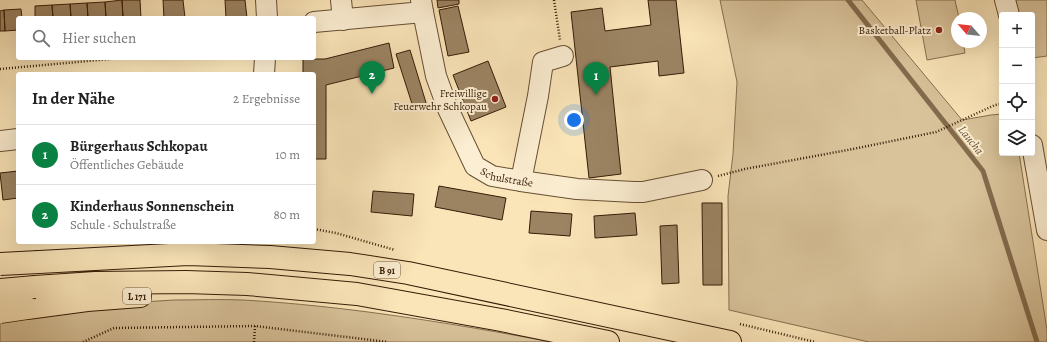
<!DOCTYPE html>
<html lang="de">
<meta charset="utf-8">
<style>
body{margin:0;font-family:Alegreya,serif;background:#f6f6f6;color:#222}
.controls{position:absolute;right:12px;top:12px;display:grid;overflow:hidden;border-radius:4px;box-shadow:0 4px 16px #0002}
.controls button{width:36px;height:36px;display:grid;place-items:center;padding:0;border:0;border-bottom:1px solid #e0e0e0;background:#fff;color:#222;font:20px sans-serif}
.compass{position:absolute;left:951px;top:12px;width:36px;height:36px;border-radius:50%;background:#fff;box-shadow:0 4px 16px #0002;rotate:298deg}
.you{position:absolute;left:574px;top:120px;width:14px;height:14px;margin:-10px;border:3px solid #fff;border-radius:50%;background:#1a73e8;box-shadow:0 0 0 6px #1a73e833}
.badge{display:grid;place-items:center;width:26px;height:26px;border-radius:50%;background:#0b8043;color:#fff;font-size:13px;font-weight:700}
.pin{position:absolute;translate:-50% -33px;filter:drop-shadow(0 1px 2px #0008)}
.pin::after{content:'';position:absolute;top:21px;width:14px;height:12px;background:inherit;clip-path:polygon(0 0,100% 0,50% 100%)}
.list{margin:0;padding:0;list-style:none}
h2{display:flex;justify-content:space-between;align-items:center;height:52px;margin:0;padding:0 16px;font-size:17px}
h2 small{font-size:13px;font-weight:400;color:#767676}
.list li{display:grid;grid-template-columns:26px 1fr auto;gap:12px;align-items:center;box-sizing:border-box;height:60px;padding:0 16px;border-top:1px solid #e0e0e0}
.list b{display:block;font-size:15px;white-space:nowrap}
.list p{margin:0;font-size:13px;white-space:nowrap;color:#767676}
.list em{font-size:13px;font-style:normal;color:#767676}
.icon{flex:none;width:22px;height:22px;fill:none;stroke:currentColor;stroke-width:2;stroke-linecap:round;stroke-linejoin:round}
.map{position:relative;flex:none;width:1047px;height:342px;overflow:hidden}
.search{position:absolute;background:#fff;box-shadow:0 4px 16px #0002;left:16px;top:16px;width:300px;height:44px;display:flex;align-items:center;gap:10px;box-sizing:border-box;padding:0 14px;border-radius:4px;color:#767676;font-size:15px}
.panel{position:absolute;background:#fff;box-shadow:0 4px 16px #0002;left:16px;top:72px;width:300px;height:172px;border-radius:4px}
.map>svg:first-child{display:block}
.green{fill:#d9c39b;stroke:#886f50}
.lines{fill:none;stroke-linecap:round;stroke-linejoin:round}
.stream{stroke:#836b4d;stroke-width:5}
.building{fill:#9c8463;stroke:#361b06}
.minor-casing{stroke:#674e33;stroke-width:22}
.highway-casing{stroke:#361b06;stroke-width:24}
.path{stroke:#361b06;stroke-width:2.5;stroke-dasharray:1 2;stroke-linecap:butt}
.minor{stroke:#fceed2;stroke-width:20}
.highway{stroke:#fae5b9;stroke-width:22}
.highway-bridge-casing{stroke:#361b06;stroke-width:24;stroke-linecap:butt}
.highway-bridge{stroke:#fae5b9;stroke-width:22}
.poi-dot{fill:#8f2418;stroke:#fceed2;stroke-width:1.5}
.labels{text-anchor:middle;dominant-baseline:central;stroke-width:4;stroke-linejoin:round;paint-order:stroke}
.shield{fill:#fceed2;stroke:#715a43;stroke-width:1}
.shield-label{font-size:10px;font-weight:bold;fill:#361b06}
.poi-label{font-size:11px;fill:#361b06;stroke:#fceed2;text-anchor:end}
.street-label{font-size:11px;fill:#361b06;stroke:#fceed2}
.water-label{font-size:12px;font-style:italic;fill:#6a5035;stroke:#fceed2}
</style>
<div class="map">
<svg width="1047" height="342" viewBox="0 0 1047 342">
<rect width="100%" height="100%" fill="#fae5b9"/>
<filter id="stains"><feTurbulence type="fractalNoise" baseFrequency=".005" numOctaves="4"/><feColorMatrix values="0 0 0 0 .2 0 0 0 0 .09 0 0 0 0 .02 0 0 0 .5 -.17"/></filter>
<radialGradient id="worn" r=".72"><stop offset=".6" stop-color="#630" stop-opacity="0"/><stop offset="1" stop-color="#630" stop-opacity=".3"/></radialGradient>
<path class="green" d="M720,0H862L962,120L991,115L1002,114V153H1019L1047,330V342H869L729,310L728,196L733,154L737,82Z
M916,0H955L959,18H957V42H963L965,53L927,60Z
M1015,0H1047V56L1032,58V15H1018Z
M174,300C197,300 220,299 243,300C347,306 450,323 552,342H0V318L95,305Z"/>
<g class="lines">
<path class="stream" d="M848,0L983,171L1037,342"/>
</g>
<path class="building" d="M122,0H140L141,18H123Z
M122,0L123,18H106L105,2Z
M163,0H183L185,18H164Z
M225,0H245L247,18H226Z
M437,0H459V4L438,8Z
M648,0H676L684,73L659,76L658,61L610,67L621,174L589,178L571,12L602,8L605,31L651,25Z
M105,2L106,18H88L87,3Z
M87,3L88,18H71L70,4Z
M70,4L71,18H53L52,5Z
M52,5L53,18H35V6Z
M458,6L469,52L448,56L439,10Z
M21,9L22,18H18V30L5,31L4,10Z
M4,10L5,31H0V11Z
M389,43L394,68L326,85V159H314V74H303V59H325Z
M410,50L427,106L414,110L396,54Z
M488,61L506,107L471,121L453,75Z
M18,171V198L3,200L0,173Z
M439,186L506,198L502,220L435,207Z
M373,191L414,194L412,216L371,212Z
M702,203H722V285H703Z
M531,211L572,214L570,236L529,233Z
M635,213L637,235L595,238L594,216Z
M677,225L679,283L662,284L660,226Z"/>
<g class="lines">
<g class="minor-casing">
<g id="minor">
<path d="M266,0L267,18"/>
<path d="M341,0L343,20"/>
<path d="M1005,0L1009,15"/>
<path id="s1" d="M423,12L436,76L448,109L475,166L492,176L521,181L577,189L634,192H643L702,180"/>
<path d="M314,22L423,12L421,0"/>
<path d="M264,74L265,58"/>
<path d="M0,141L18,139"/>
<path d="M1032,145L1047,230"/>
<path d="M521,181L538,96L543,62L563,56"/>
</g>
</g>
<g class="highway-casing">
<path id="highway" d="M39,262L188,254L270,257L350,264L408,273L730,342
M35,287L95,283L186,282L247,284L357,294L501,320L608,342
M27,308L87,300L140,296"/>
</g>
<path class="path" d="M554,0L560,40
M0,69L121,58
M718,176L745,169L853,149L936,132L995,105L1002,104
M314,229L336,233L395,250
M740,324L815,342
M83,342L114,328L255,326L388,342
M254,342L255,326"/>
<use href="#minor" class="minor"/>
<use href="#highway" class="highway"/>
<g class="highway-bridge-casing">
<path id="highway-bridge" d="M0,264L39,262
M0,290L35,287
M0,312L27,308"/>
</g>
<use href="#highway-bridge" class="highway-bridge"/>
</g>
<g class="poi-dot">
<circle cx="939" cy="30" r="4"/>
<circle cx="495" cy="99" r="4"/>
</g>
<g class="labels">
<g class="shield">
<rect x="374" y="262" width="26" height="16" rx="3"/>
<rect x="123" y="288" width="28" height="16" rx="3"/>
</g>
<g class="shield-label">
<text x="387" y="270">B 91</text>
<text x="137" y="296">L 171</text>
</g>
<g class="poi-label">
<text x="931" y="30">Basketball-Platz</text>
<text x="487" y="93">Freiwillige<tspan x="487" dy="13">Feuerwehr Schkopau</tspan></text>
</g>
<g class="street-label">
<text stroke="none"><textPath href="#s1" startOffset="198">Schulstraße</textPath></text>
</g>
<g class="water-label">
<text transform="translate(971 140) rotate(52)">Laucha</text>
</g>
</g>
<rect width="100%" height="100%" filter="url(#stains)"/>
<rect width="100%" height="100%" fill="url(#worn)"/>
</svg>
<div class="controls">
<button>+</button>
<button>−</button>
<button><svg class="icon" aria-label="locate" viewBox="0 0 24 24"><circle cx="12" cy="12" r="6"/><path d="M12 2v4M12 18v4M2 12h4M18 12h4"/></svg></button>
<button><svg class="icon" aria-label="layers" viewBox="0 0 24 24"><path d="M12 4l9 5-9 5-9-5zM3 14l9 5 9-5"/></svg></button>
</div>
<svg class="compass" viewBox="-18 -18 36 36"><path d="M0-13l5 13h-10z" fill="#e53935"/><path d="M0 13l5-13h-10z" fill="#767676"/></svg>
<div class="you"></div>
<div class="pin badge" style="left:596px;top:95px">1</div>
<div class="pin badge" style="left:372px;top:94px">2</div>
<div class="search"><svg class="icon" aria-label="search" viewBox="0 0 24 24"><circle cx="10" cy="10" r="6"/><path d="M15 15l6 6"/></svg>Hier suchen</div>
<section class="panel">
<h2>In der Nähe<small>2 Ergebnisse</small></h2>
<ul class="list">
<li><span class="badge">1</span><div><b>Bürgerhaus Schkopau</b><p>Öffentliches Gebäude</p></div><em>10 m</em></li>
<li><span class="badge">2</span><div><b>Kinderhaus Sonnenschein</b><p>Schule · Schulstraße</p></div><em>80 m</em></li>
</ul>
</section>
</div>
